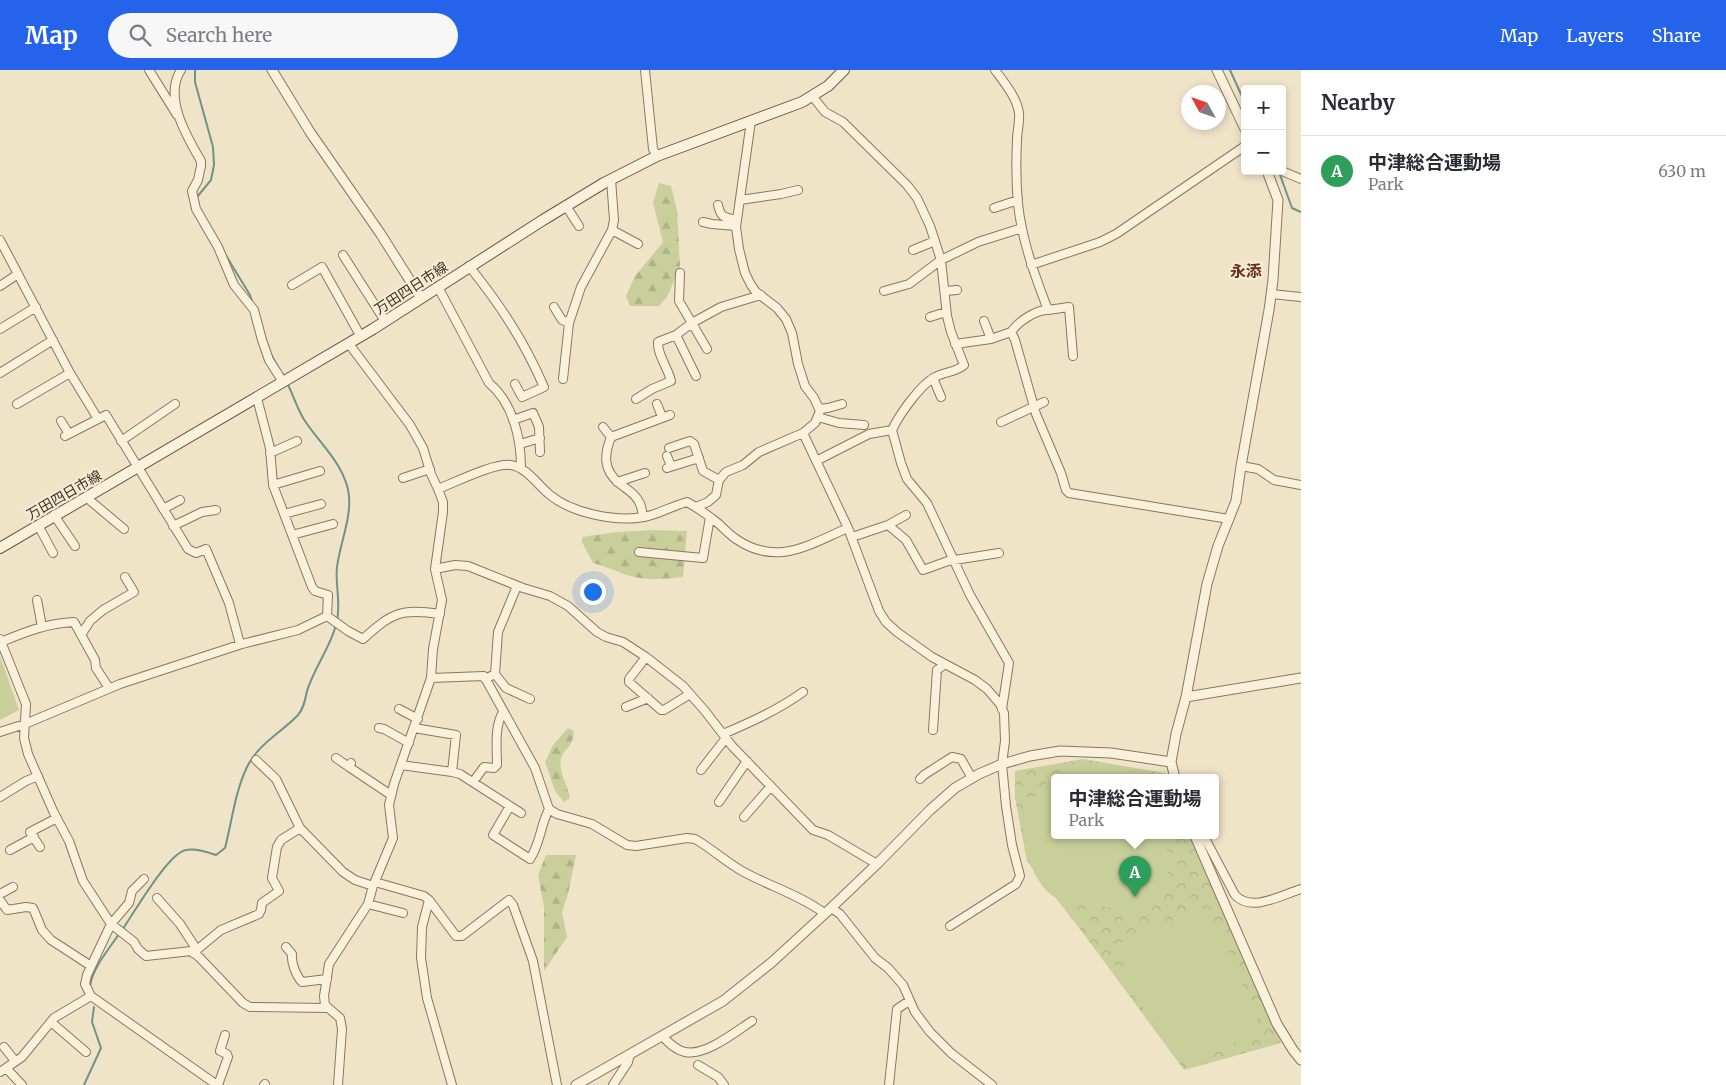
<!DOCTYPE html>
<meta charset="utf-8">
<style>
body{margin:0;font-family:Merriweather,"Noto Sans JP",serif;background:#f7f7f7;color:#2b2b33}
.controls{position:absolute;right:15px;top:15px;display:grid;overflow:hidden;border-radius:5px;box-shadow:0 2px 8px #0003}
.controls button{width:45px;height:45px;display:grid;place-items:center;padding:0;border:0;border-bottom:1px solid #e1e1e2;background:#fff;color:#2b2b33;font:25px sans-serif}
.compass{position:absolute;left:1181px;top:15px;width:45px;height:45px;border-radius:50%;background:#fff;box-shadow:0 2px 8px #0003;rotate:310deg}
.you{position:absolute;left:592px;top:521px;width:18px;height:18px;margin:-12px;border:4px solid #fff;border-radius:50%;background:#1a73e8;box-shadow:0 0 0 8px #1a73e833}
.badge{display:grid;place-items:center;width:32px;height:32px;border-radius:50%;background:#2563eb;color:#fff;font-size:16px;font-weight:700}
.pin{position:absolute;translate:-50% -41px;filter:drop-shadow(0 1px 2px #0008)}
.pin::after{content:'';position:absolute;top:26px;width:18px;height:15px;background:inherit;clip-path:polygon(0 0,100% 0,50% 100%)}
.popup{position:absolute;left:1051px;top:704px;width:168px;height:65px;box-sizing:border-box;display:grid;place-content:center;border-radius:5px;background:#fff;filter:drop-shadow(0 1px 4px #0005);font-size:16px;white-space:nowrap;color:#7c7c81}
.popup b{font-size:19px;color:#2b2b33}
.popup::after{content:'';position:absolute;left:50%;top:100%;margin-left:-10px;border:10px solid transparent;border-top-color:#fff}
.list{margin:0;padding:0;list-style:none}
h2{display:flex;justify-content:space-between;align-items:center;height:65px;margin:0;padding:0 20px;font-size:21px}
h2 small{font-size:16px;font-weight:400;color:#7c7c81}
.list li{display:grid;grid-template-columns:32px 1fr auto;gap:15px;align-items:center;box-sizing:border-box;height:70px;padding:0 20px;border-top:1px solid #e1e1e2}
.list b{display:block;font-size:19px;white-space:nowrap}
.list p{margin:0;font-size:16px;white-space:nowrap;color:#7c7c81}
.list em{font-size:16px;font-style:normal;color:#7c7c81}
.icon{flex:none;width:28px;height:28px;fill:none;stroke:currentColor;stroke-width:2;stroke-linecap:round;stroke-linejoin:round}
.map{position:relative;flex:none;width:1301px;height:1015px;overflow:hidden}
header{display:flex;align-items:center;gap:30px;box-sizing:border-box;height:70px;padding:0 25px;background:#2563eb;color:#fff}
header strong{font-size:24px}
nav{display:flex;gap:28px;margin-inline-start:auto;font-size:18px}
.search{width:350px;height:45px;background:#f7f7f7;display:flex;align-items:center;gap:12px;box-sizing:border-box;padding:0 18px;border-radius:28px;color:#7c7c81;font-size:19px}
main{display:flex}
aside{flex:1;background:#fff}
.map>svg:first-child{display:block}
.forest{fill:url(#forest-firs)}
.park{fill:url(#park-crowns)}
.pitch{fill:#c9cf9b}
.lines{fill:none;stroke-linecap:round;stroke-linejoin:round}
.stream{stroke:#6f938a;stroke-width:2}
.minor-casing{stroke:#8d765c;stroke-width:10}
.tertiary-casing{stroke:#8d765c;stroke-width:11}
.secondary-casing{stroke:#6f573f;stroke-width:12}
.minor{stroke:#faf1dc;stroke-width:8}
.tertiary{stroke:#faf1dc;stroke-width:9}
.secondary{stroke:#faf1dc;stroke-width:10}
.labels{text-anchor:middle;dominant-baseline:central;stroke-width:4;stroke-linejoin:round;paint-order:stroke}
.street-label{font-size:14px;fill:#3d2e20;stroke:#f7eed8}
.quarter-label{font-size:16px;font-weight:bold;fill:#6b2e1e;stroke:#f7eed8}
</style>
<header>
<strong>Map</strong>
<div class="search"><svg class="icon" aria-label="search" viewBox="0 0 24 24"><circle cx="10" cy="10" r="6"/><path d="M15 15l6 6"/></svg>Search here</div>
<nav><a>Map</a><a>Layers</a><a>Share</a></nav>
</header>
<main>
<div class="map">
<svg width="1301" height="1015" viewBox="0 0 1301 1015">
<defs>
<pattern id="forest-firs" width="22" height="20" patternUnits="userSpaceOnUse" patternTransform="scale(1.25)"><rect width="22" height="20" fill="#c9cf9b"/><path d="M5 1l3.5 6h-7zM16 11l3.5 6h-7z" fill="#aeb285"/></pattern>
<pattern id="park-crowns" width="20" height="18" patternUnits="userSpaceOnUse" patternTransform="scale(1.25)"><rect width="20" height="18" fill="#c9cf9b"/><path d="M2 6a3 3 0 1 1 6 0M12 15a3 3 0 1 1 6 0" fill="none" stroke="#aeb285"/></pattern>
</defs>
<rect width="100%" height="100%" fill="#f0e4c8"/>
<path class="forest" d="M659,113L671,116L677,140L680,197L668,225L659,236H630L626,226L635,206L663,172L653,133Z
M652,460L687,461L683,507C664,509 646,511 627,505C615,501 605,496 593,493L582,472V467L617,462Z
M568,658L574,661C573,678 564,678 561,689C558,701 568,716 570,728L564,732L555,721L545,692L553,675Z
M546,785H576L568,824L562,842L567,867L544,901V837L538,805Z"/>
<path class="park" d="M1083,689L1170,704V708H1055V766H1189L1281,973L1184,1000L1083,863L1027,791L1015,728V701Z"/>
<path class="pitch" d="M0,586L19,640L0,650Z
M1098,693L1131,700L1142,708H1055V766H1167L1168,822L1148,843L1062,831C1045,823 1040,814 1032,798C1017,765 1021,736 1049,711C1052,708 1056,703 1060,701C1071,695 1086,694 1098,693Z
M1208,836L1263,962L1181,993L1130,919L1117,874Z"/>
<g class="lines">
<path class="stream" d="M195,0V12L213,77L214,95L211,110L197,127
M1230,0L1245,33
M1279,102L1292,138L1301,142
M225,184L250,225L253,234
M269,281L284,307
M287,313C294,326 297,339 305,351C320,374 346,396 349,426C351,450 340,473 337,497C335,514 341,533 337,550
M122,860C134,843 168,783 186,780C196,778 207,782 216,785L225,778C232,751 235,722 247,697C259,673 281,663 298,645C304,638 305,630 307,621C314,598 330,578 336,555
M90,916C93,897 109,879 119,864
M84,1015L101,978L92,952L94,937"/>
<g class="minor-casing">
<path id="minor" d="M149,0L177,45
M181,0C163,27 187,67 201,91V96L198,110L192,121L196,139L218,177L234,215L254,240L262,270L269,290L283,312
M645,0L653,79L657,86
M995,0C1004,12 1017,28 1019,43C1020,52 1017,61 1017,70C1016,91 1016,113 1018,134C1022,171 1035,206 1048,240L1069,237L1073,286
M813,27L825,42L843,52L907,115L917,128L930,156L941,190L947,246L951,262L964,295C957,302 944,302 935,307C920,315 899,345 892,360L869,364L816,391
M1282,101L1301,109
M740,130L781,124L798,120
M718,135C721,149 725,147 737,150
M566,136L579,156
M994,138L1018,130
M703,152L712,154L736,156
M612,160L638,174
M0,170L70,303L98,349
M913,180L935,171
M343,185L385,251
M1031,195L1100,172L1116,164L1245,76
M469,196C501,236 524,271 544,317L522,327L515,314
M680,203L679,231L707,279
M292,215L322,197L361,267
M0,216L18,204
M438,217L489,313C513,333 521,368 521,398
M884,221L909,214L941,190L978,172L1022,158
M945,221L957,220
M1271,224L1301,227
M554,237L562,250L569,253
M1048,240C1036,239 1017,253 1011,262L1015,270L1036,344L1061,403L1066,420L1069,423L1229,449
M930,247L946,242
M984,251L991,269
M0,259L36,237
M676,265L696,306
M955,274L991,269L1011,262
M0,303L53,270
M933,308L941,327
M563,309L569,253L581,217L612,160L614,150L611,109
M257,328L270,378L273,415L312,517L315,521L328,525L327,546
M636,329L652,319L671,311C668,298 657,284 658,272L676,265L692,253L721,237L761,225
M17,334L70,303
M657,334L662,347
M819,339L828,338L842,334
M818,347L839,353L864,355
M513,350L533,343L539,357L540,382
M61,351L69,364
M1001,352L1044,332
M603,357L611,367C604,385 603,400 619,413C626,419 635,423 639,432C642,436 642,442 643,447
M892,360L901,393L907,409L927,433L970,525L1009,593L1002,639
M803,363L848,458L879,541L886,552L897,562L932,587L975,610L987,619L1000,634L1004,643L1005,671L1002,694L1006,736L1012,775L1020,806L1016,814L950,856
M65,366L106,345L188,479L196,483L206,479L229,533L240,574
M611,367L670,345
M121,371L175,334
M520,374L540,368
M669,378L690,371L694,374L703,401L719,410
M270,383L297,371
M667,386L671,396
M1241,396L1258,399L1274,410L1301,415
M667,398L699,388
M403,408L430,399
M617,412L645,403
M273,415L320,401
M438,419C456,412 493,393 511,395C526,397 538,415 550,425C572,443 615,452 644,447C659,444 672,436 687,432C698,438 709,446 719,454C724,459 730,465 736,469C777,497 808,475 848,458
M87,428L124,459
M696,437L708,432L716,425L719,410L726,402L743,395L759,382L803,363L815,353L820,341L814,328L805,316L798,294L792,263L786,249L777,238L756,222L751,215L745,203L739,179L736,157L751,51
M163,439L180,430
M284,444L321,434
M54,445L75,476
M38,455L53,483
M888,455L906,470L923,500L948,491L999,483
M173,456L202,442L216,440
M292,465L333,454
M852,467L888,455L906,445
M639,482L703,488L710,447
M435,499L455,495L468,496L523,518L550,526L568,536L597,562L606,567L623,572L646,587L683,616L705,641L732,676L813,760L828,765L877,794
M37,530L42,557
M327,546L348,561L363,569C392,543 400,538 440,544
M81,565L90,551L103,540L134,522L125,507
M0,569L26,634L24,668L28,684L54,743L69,771L83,811L111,854L87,905L85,914L91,926L217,1015
M1,572C25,562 48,553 74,552L95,590L96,598L109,618
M646,587L629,609V612L661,640H664L690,624
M495,604L506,618L530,629
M431,608L484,606L535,698L549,739L557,744L592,754L627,775L636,776L687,768L695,769C711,778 726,792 742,801C769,816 800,825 824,843
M485,609L495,604L498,562L517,516
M626,637L648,628
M399,639L418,649
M379,658L384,659L409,673
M933,660L937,600L944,595
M0,662L25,654L120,614L242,574L298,560L327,546
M723,664C751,652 778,640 803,622
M336,688L349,697
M256,690L276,709L300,758L343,802L355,810L373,816
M351,693L349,697L391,725
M401,695L452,702L456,665L414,658
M701,700L726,668
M452,702L460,704L521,743
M920,709L924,705L952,687L961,689L972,708
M473,712L484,697L494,698L497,695C497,678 494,657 503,642
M0,727L26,711L38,706
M719,732L747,691
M510,736L493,765L530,789C541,772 540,756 549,739
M744,747L771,716
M1198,772L1203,770L1207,772L1235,825C1251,843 1281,825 1301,819
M40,777L30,762L57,748
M10,780L34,767
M144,809L132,821L129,833L111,854L134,872L138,879L146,886L191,881L199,887L243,933L250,937L328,938
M375,812L424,826L429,830L422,857L421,888L427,928L452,1015
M0,824L13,817
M157,828L180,854L197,880
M0,830L7,840L26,837L33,838L42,860L51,870L91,896
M429,830L456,866H462L509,830L513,835L533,891L557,1015
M368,834L403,843
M831,838L840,844L875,888L888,898L903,915L915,942L930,962L951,983L992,1015
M286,877L292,884C291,892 296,906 302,912L327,909
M193,883L221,860L259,844L261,840L262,833L279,821L272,808L277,777L281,770L300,758
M51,952L86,982
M662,966C668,972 675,980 685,982C706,986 735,962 752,951
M4,977L15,991
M698,995L718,1007L724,1015
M6,998L22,1015
M0,1002L22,987L54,948L91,926
M218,1015L228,987L227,984L220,981L225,965
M264,1015L265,1014
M338,1015L342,959L340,948L325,935L324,926L329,894L368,834L373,816L393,768L389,735L394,714L431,608L433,579L442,530L435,499L443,442V432L438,419L431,404L423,378L410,355L349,274
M613,1015L628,992L630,984
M889,1015L897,939L909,931"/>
</g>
<g class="tertiary-casing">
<path id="tertiary" d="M272,0L310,62L380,163L421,228
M1217,0L1245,59
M1186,627L1301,608
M1175,708L1171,692L1176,664L1186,627L1207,514L1218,476L1236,431L1241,396L1269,240L1273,210L1278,130L1267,101
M1195,766L1277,954L1293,980L1301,990
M576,1015L723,931L771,893L831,838L877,794L930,740L955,718L979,704L1002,694L1030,686L1060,681L1111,683L1171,692"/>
</g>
<g class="secondary-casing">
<path id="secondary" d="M0,478L373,259L543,150L604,113L657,86L802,32L828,16L844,0"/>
</g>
<use href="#minor" class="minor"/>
<use href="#tertiary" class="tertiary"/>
<use href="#secondary" class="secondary"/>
</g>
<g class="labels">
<g class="street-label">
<text transform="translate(411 218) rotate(-33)">万田四日市線</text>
<text transform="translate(64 425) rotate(-30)">万田四日市線</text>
</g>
<g class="quarter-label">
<text x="1246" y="201">永添</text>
</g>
</g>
</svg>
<div class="controls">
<button>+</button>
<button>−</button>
</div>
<svg class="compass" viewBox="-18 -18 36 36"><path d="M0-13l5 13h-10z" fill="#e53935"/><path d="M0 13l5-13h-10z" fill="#7c7c81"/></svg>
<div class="you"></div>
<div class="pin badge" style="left:1135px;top:827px;background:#2e9e5b">A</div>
<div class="popup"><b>中津総合運動場</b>Park</div>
</div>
<aside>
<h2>Nearby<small></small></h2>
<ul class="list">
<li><span class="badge" style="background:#2e9e5b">A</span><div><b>中津総合運動場</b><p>Park</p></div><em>630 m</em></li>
</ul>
</aside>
</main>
